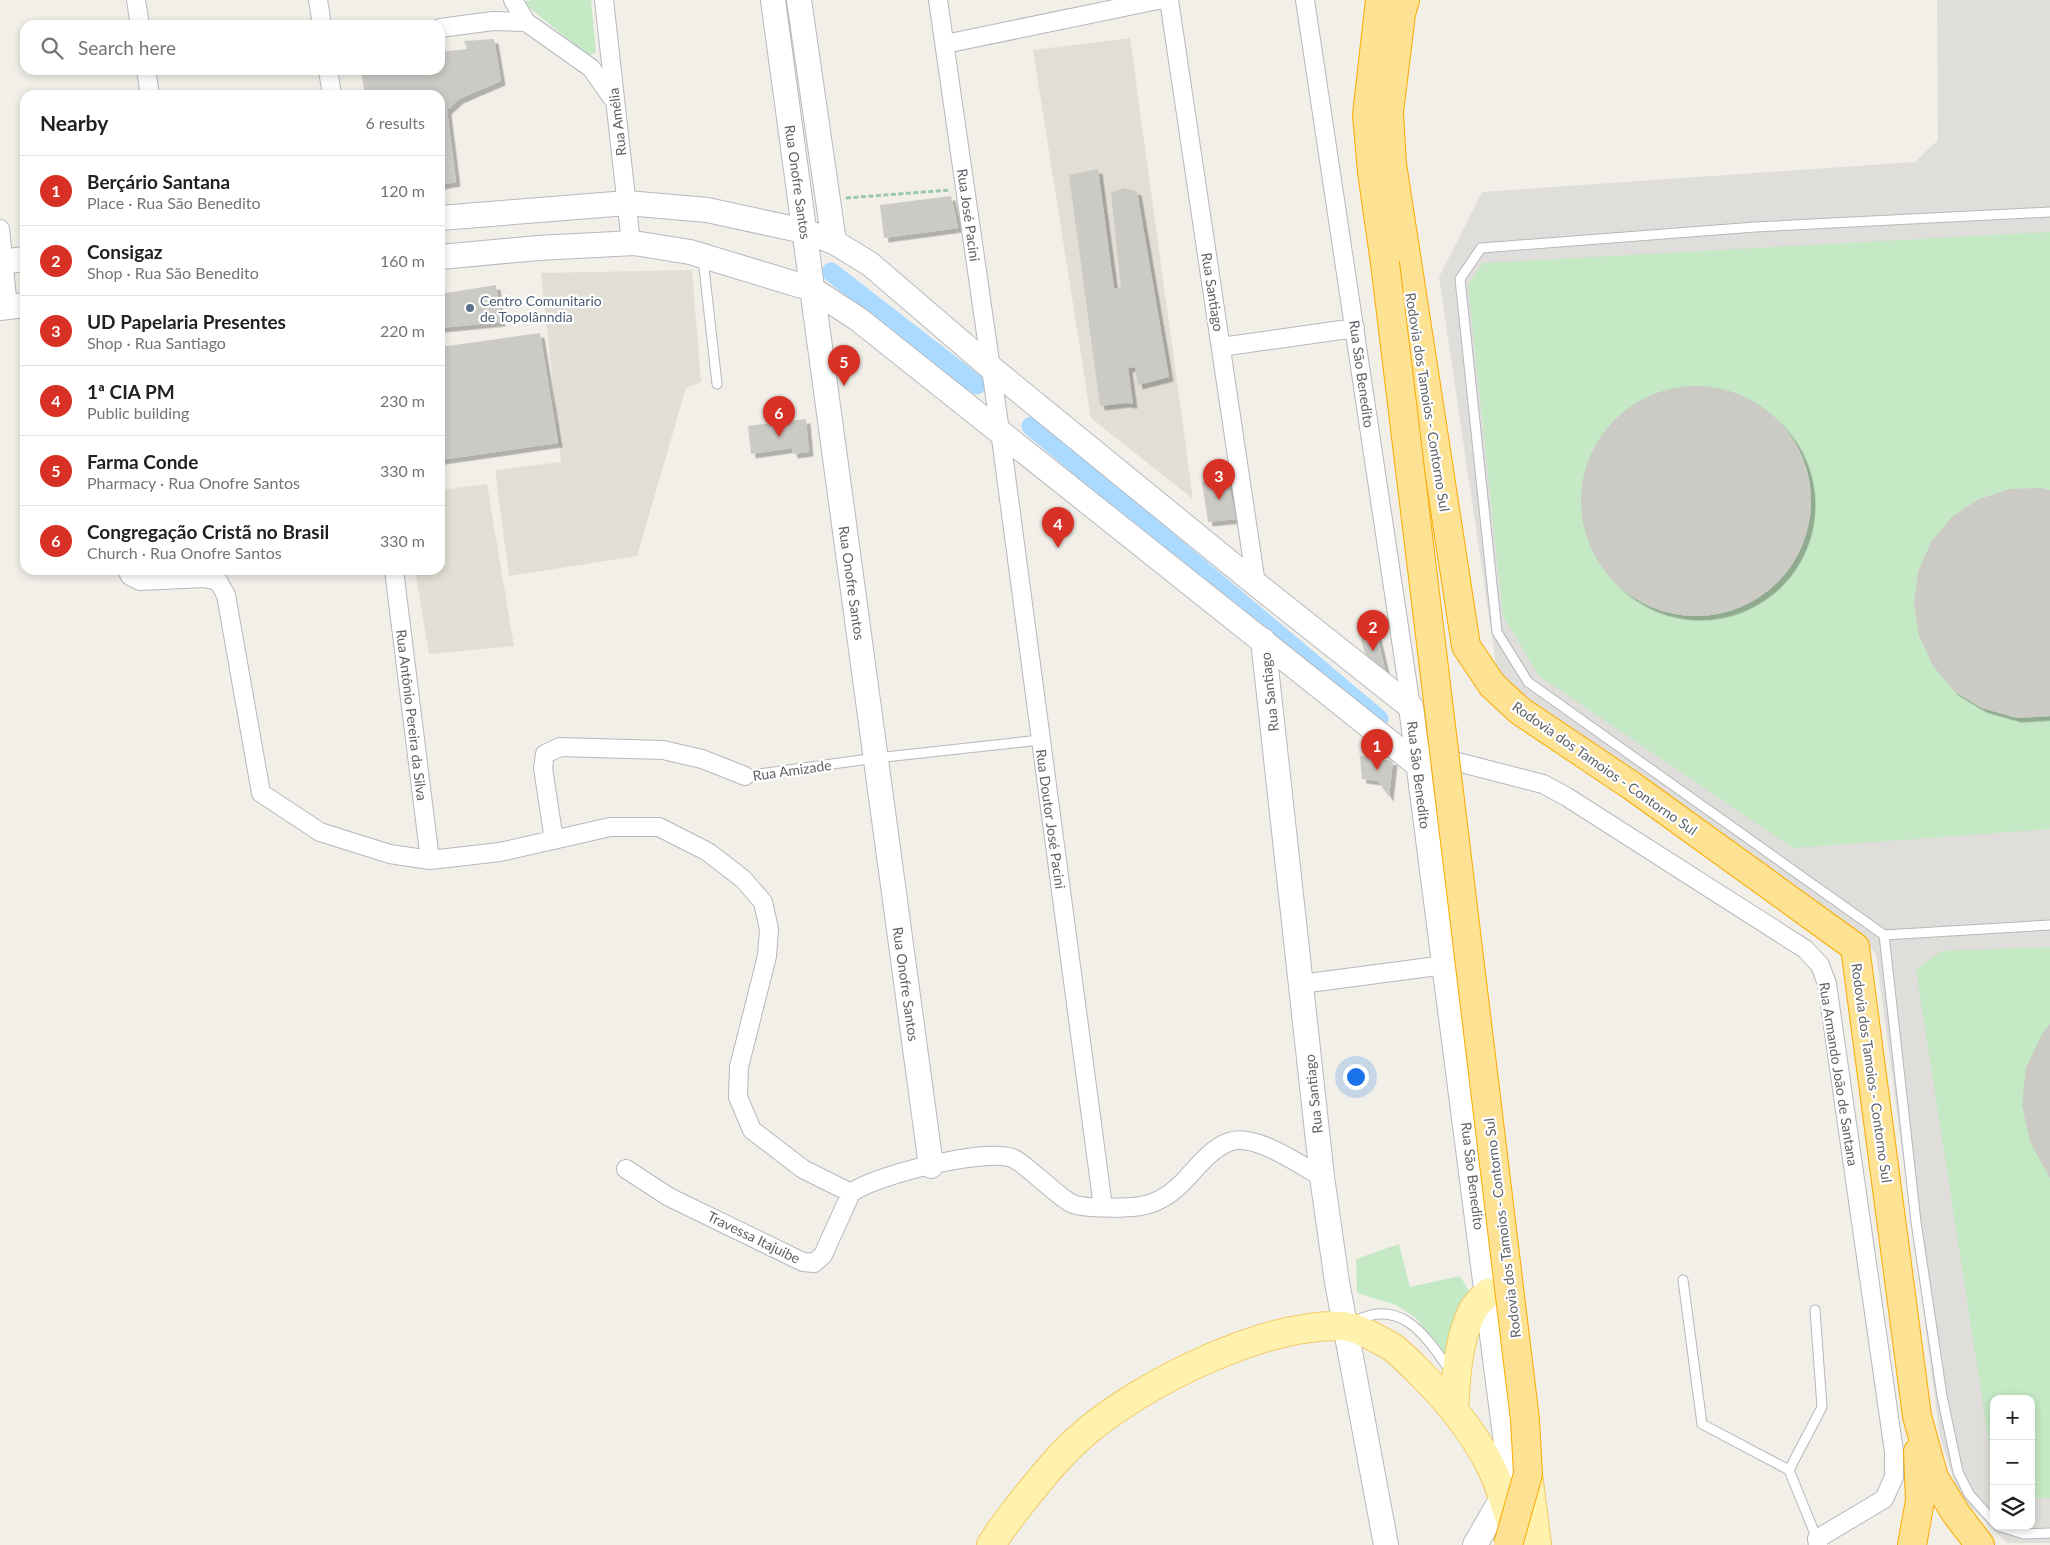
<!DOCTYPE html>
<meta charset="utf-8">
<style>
body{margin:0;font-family:Lato,sans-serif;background:#f2f2f2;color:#202124}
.controls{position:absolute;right:15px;bottom:15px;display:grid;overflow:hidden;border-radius:10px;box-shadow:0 2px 8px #0003}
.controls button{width:45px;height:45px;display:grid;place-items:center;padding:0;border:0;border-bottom:1px solid #e0e0e0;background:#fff;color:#202124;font:25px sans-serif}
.you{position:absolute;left:1355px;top:1076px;width:18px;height:18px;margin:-12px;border:4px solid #fff;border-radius:50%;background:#1a73e8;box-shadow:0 0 0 8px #1a73e833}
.badge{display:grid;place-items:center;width:32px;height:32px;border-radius:50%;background:#d93025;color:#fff;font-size:16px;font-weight:700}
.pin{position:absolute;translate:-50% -41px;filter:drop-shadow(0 1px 2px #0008)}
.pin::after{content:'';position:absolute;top:26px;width:18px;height:15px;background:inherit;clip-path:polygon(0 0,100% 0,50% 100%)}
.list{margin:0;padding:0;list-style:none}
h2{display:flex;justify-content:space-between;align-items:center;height:65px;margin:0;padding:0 20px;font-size:21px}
h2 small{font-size:16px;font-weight:400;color:#757577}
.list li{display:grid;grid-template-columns:32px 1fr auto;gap:15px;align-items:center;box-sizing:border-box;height:70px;padding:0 20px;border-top:1px solid #e0e0e0}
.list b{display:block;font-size:19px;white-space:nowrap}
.list p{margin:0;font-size:16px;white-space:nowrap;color:#757577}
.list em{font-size:16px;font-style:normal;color:#757577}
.icon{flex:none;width:28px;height:28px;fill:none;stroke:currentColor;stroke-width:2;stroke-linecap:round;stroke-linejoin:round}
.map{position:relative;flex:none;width:2050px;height:1545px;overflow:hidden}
.search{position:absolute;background:#fff;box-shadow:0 2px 8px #0003;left:20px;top:20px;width:425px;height:55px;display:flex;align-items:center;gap:12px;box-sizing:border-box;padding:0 18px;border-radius:15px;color:#757577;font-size:19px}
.panel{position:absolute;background:#fff;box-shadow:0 2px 8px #0003;left:20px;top:90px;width:425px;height:485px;border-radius:15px}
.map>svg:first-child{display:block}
.industrial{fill:#e0deda;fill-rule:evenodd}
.education{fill:#e1ded6}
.green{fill:#c5e8c5}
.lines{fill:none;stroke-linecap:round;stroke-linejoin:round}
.canal{stroke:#aadaff;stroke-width:19}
.building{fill:#cccac5;filter:url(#shadow)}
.lane-casing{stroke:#b5b8bc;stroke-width:11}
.street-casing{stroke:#b5b8bc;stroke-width:20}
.secondary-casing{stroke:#b6babf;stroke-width:26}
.primary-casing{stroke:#f2c960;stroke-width:30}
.highway-casing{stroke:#f9ab00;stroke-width:30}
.path{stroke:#9cc7a9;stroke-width:3;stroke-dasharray:5 2.5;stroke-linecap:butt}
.lane{stroke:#fff;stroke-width:9}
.street{stroke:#fff;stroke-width:18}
.secondary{stroke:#fff;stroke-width:24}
.primary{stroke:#fff2af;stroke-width:28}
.highway{stroke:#fde293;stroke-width:28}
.highway-bridge-casing{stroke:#f9ab00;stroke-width:30;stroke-linecap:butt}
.highway-bridge{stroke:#fde293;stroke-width:28}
.service-dot{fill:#5c6f8a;stroke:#fff;stroke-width:2}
.labels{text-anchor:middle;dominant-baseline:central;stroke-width:4.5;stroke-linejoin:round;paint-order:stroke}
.street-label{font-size:14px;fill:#5f6368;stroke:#fff}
.service-label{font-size:14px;fill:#4e5e75;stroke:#fff;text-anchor:start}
</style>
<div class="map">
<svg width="2050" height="1545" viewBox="0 0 2050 1545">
<defs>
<filter id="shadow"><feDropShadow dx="4.5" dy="4.5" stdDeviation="0" flood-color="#0004"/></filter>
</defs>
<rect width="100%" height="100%" fill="#f1efe8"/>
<path class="industrial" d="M1937,0H2050V1543H2007L1959,1495L1940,1437L1876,954L1856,933L1498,678L1439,277L1482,192L1915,162L1938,140ZM1994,1399H2031V1526H1994Z"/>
<path class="education" d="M1130,38L1193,499L1091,418L1033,50Z
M692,270L701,382L686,388L637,556L509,576L495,470L561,462L541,273Z
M487,484L514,646L429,654L415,570H440V490Z"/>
<path class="green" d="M532,0H591L596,52L589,56L522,2Z
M2050,232V829L1793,848L1539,676L1503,616L1468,285L1483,263Z
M2050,947V1498H2031V1399H1994V1459L1991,1456L1916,970L1941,951Z
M1399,1244L1410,1287L1460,1276L1469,1291L1460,1310L1453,1368L1416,1318L1396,1305L1357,1293L1356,1259Z"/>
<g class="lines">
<path class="canal" d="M831,272L977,385
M1031,426L1379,719"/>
</g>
<path class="building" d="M494,39L501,81L459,99L447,110L456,182L440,185V95H365L361,70H440V52L467,49L464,41Z
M1098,169L1114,288H1121L1111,193L1123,188L1137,191L1169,377L1138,385L1135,367L1128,368L1133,404L1125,403L1100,406L1069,175Z
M951,196L958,228L884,238L880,205Z
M496,285L501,322L440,328V294Z
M540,333L558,443L440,460V347Z
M1581 501a115 115 0 1 1 230 0a115 115 0 1 1-230 0Z
M806,419L809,452L793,454L792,448L751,454L748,426Z
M1227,476L1236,519L1208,522L1202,482Z
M2042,488L2050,490V716L2017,718L1982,708L1954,691L1933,666L1919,636L1914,604L1918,572L1931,542L1952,517L1979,499L2010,489Z
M1377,635L1386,673L1368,664L1361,639Z
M1360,756L1393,761L1389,797L1378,781L1362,779Z
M2050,1024V1178L2030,1142L2022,1105L2026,1068L2042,1034Z"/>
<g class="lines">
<g class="lane-casing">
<path id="lane" d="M703,259L717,384
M745,776L876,758L1040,740
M1884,935L2050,925
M1683,1280L1702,1424L1789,1470L1817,1539
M1352,1323C1400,1295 1426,1336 1451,1372
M1789,1470L1822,1407L1815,1310
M1994,1522L1969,1494L1958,1472L1942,1396L1916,1222L1884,935L1528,682L1497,632L1460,279L1481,248L1755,227L2050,212
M1998,1526L2024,1534L2050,1533"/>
</g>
<g class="street-casing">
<path id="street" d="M136,0L140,25
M318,0L322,25
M513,0L526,22
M604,0L631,243
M938,0L1000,431L1103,1207
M1169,0L1256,584
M1305,0L1411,707
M440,28L493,21L526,22L591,68L613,99
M945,44L1158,0
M146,70L150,95
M328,70L332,95
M0,229L8,307
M1221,347L1355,328
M127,570L130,576L140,581L204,578L218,581L226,595L261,793L320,832L390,854L430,860L500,852L610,827H659L708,852L743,879L763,902L769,929L767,956L739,1067L738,1097L752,1130L803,1169L851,1193C875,1175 984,1148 1012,1158C1021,1161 1031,1172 1039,1178C1048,1185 1063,1200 1073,1204C1085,1209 1127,1208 1141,1206C1159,1203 1174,1192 1186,1179C1197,1167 1212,1148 1229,1142C1254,1132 1300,1165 1322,1177
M394,570L430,860
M1415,751L1543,784L1567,797L1805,949L1820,965L1827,984L1894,1452V1477L1884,1499L1817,1539L1818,1545
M554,840L543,768L545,754L560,747L663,750L702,759L745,776
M1301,984L1445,965
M626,1169L669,1197L803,1262L814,1263L823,1255L851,1193"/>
</g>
<g class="secondary-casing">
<path id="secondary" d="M773,0L931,1166
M799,0L834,242
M440,218L627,203L707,210L804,231L834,242L870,264L990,367L1256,584L1411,707L1508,1459L1506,1482L1502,1498L1475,1545
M440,257L538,248L634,243L690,252L812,289L858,319L1417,764
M0,262L25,259
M0,308L25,305
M1263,640L1322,1177L1337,1282L1386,1545"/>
</g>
<g class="primary-casing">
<path id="primary" d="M1454,1409C1456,1377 1458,1339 1473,1310C1476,1304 1483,1298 1488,1293
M1528,1474L1537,1545
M991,1545C1000,1530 1011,1516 1022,1502C1042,1477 1061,1453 1086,1432C1145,1382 1265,1323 1343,1326C1357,1327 1380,1340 1392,1347C1403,1355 1413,1366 1422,1375C1452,1405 1478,1437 1495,1476C1504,1497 1508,1519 1518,1540"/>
</g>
<g class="highway-casing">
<path id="highway" d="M1380,0L1367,115L1372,172L1385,263
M1405,0L1401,14L1389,112L1392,164L1466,646L1492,685L1520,711L1632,786L1855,947L1917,1416L1934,1478L1957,1515L1980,1545
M1912,1545L1920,1501L1918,1452"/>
</g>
<path class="path" d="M846,198L950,190"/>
<use href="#lane" class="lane"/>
<use href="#street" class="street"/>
<use href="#secondary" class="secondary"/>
<use href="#primary" class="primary"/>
<use href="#highway" class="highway"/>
<g class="highway-bridge-casing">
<path id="highway-bridge" d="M1385,263L1525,1420L1528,1474L1508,1545"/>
</g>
<use href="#highway-bridge" class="highway-bridge"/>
</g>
<circle class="service-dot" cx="470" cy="308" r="5"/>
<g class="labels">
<g class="street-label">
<text transform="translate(617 122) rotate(-97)">Rua Amélia</text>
<text transform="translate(798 182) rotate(82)">Rua Onofre Santos</text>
<text transform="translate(969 215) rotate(82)">Rua José Pacini</text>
<text transform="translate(1213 292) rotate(81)">Rua Santiago</text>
<text transform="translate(1362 374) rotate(82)">Rua São Benedito</text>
<text transform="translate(1428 402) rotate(81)">Rodovia dos Tamoios - Contorno Sul</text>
<text transform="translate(852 583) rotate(82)">Rua Onofre Santos</text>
<text transform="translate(1269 692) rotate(-96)">Rua Santiago</text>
<text transform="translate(412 715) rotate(83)">Rua Antônio Pereira da Silva</text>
<text transform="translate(1605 768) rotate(35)">Rodovia dos Tamoios - Contorno Sul</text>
<text transform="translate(792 770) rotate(-8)">Rua Amizade</text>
<text transform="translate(1419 775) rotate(83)">Rua São Benedito</text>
<text transform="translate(1051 819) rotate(82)">Rua Doutor José Pacini</text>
<text transform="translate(906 984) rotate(82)">Rua Onofre Santos</text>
<text transform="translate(1872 1073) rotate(82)">Rodovia dos Tamoios - Contorno Sul</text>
<text transform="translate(1839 1074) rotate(81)">Rua Armando João de Santana</text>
<text transform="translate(1313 1094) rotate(-96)">Rua Santiago</text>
<text transform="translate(1473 1176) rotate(83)">Rua São Benedito</text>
<text transform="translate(1502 1228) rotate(-97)">Rodovia dos Tamoios - Contorno Sul</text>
<text transform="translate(754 1237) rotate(26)">Travessa Itajuibe</text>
</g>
<g class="service-label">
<text x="480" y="300">Centro Comunitario<tspan x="480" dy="16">de Topolânndia</tspan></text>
</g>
</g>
</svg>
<div class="controls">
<button>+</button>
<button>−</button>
<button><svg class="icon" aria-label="layers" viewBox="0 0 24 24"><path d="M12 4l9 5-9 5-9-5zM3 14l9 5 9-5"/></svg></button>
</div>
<div class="you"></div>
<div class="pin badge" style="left:1377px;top:770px">1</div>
<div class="pin badge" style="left:1373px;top:651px">2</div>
<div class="pin badge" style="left:1219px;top:500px">3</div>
<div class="pin badge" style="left:1058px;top:548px">4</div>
<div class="pin badge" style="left:844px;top:386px">5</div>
<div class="pin badge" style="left:779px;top:437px">6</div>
<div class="search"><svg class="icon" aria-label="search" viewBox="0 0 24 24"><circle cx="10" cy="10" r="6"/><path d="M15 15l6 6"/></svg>Search here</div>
<section class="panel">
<h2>Nearby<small>6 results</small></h2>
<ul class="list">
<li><span class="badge">1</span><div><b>Berçário Santana</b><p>Place · Rua São Benedito</p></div><em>120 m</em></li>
<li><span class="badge">2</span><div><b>Consigaz</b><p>Shop · Rua São Benedito</p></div><em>160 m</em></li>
<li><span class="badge">3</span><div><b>UD Papelaria Presentes</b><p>Shop · Rua Santiago</p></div><em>220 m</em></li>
<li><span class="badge">4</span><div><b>1ª CIA PM</b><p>Public building</p></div><em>230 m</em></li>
<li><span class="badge">5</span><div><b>Farma Conde</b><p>Pharmacy · Rua Onofre Santos</p></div><em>330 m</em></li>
<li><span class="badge">6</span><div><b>Congregação Cristã no Brasil</b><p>Church · Rua Onofre Santos</p></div><em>330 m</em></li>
</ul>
</section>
</div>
